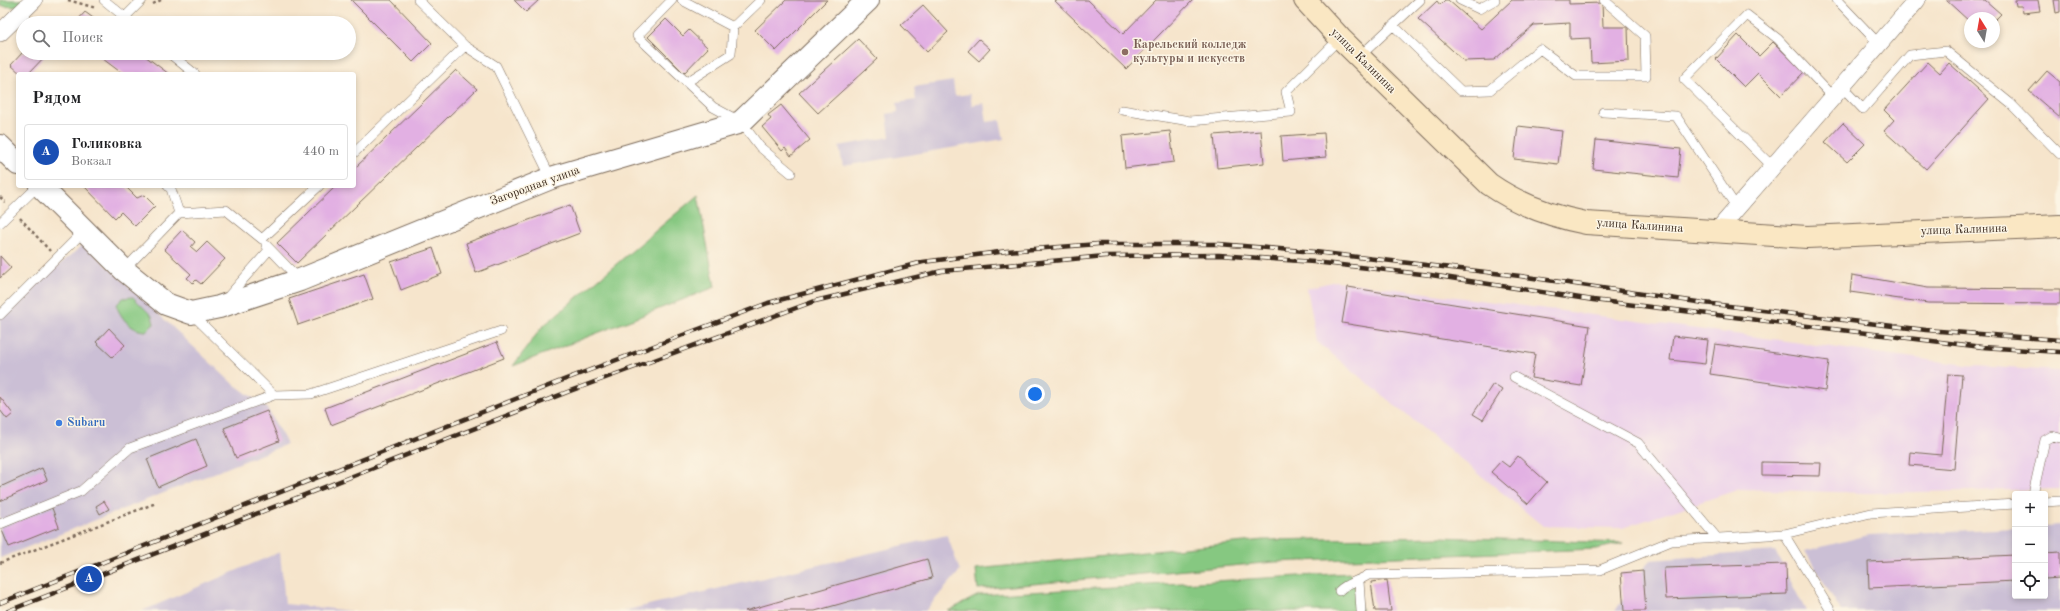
<!DOCTYPE html>
<html lang="ru">
<meta charset="utf-8">
<style>
body{margin:0;font-family:"Old Standard TT",serif;background:#f2f2f2;color:#202124}
.controls{position:absolute;right:12px;bottom:12px;display:grid;overflow:hidden;border-radius:4px;box-shadow:0 2px 6px #0003}
.controls button{width:36px;height:36px;display:grid;place-items:center;padding:0;border:0;border-bottom:1px solid #e0e0e0;background:#fff;color:#202124;font:20px sans-serif}
.compass{position:absolute;left:1964px;top:12px;width:36px;height:36px;border-radius:50%;background:#fff;box-shadow:0 2px 6px #0003;rotate:349deg}
.you{position:absolute;left:1035px;top:394px;width:14px;height:14px;margin:-10px;border:3px solid #fff;border-radius:50%;background:#1a73e8;box-shadow:0 0 0 6px #1a73e833}
.badge{display:grid;place-items:center;width:26px;height:26px;border-radius:50%;background:#d93025;color:#fff;font-size:13px;font-weight:700}
.pin{position:absolute;translate:-50% -50%;border:2px solid #fff;box-shadow:0 1px 4px #0006}
.list{margin:0;padding:0;list-style:none}
h2{display:flex;justify-content:space-between;align-items:center;height:52px;margin:0;padding:0 16px;font-size:17px}
h2 small{font-size:13px;font-weight:400;color:#757577}
.list li{display:grid;grid-template-columns:26px 1fr auto;gap:12px;align-items:center;box-sizing:border-box;height:56px;margin:0 8px 8px;padding:0 8px;border:1px solid #e0e0e0;border-radius:4px}
.list b{display:block;font-size:15px;white-space:nowrap}
.list p{margin:0;font-size:13px;white-space:nowrap;color:#757577}
.list em{font-size:13px;font-style:normal;color:#757577}
.icon{flex:none;width:22px;height:22px;fill:none;stroke:currentColor;stroke-width:2;stroke-linecap:round;stroke-linejoin:round}
.map{position:relative;flex:none;width:2060px;height:611px;overflow:hidden}
.search{position:absolute;background:#fff;box-shadow:0 2px 6px #0003;left:16px;top:16px;width:340px;height:44px;display:flex;align-items:center;gap:10px;box-sizing:border-box;padding:0 14px;border-radius:22px;color:#757577;font-size:15px}
.panel{position:absolute;background:#fff;box-shadow:0 2px 6px #0003;left:16px;top:72px;width:340px;height:116px;border-radius:4px}
.map>svg:first-child{display:block}
.built{fill:#ecd1ea}
.industrial{fill:#cbbfd5}
.green{fill:#86c881;stroke:#607950}
.building{fill:#e2b0e3}
.lines{fill:none;stroke-linecap:round;stroke-linejoin:round}
.service-casing{stroke:#7c6b5b;stroke-width:10}
.minor-casing{stroke:#7c6b5b;stroke-width:18}
.tertiary-casing{stroke:#7c6b5b;stroke-width:24}
.secondary-casing{stroke:#7c6b5b;stroke-width:24}
.path{stroke:#7c6b5b;stroke-width:2.5;stroke-dasharray:3 3;stroke-linecap:butt}
.service{stroke:#fff;stroke-width:9}
.minor{stroke:#fff;stroke-width:17}
.tertiary{stroke:#fff;stroke-width:22}
.secondary{stroke:#fae7c3;stroke-width:22}
.rail-casing{stroke:#3b2a1e;stroke-width:4.5}
.rail{stroke:#fcf5e5;stroke-width:3;stroke-dasharray:9;stroke-linecap:butt}
.education-dot{fill:#8d6e63;stroke:#fcf5e5;stroke-width:1.5}
.shop-dot{fill:#3f7fe0;stroke:#fcf5e5;stroke-width:1.5}
.labels{text-anchor:middle;dominant-baseline:central;stroke-width:3;stroke-linejoin:round;paint-order:stroke}
.education-label{font-size:12px;font-weight:bold;fill:#785e54;stroke:#fcf5e5;text-anchor:start}
.street-label{font-size:12px;fill:#3b2a1e;stroke:#fcf5e5}
.shop-label{font-size:12px;font-weight:bold;fill:#366cbe;stroke:#fcf5e5;text-anchor:start}
</style>
<div class="map">
<svg width="2060" height="611" viewBox="0 0 2060 611">
<rect width="100%" height="100%" fill="#fcf5e5"/>
<filter id="ink" filterUnits="userSpaceOnUse"><feTurbulence type="fractalNoise" baseFrequency=".025" numOctaves="2"/><feDisplacementMap in="SourceGraphic" scale="8" xChannelSelector="R" yChannelSelector="G"/><feConvolveMatrix kernelMatrix="1 2 1 2 8 2 1 2 1" color-interpolation-filters="sRGB"/></filter>
<filter id="wash" filterUnits="userSpaceOnUse"><feTurbulence type="fractalNoise" baseFrequency=".012" numOctaves="4" result="noise"/><feDisplacementMap in="SourceGraphic" scale="16" xChannelSelector="R" yChannelSelector="G"/><feGaussianBlur stdDeviation="0.9" result="paint"/><feColorMatrix in="noise" values="0 0 0 0 0 0 0 0 0 0 0 0 0 0 0 0 0 1.4 0 .05"/><feComposite in="paint" operator="in"/></filter>
<g filter="url(#wash)">
<rect width="100%" height="100%" fill="#f6e5cc"/>
<path class="built" d="M1336,281L1974,366L2060,371V489L1868,493L1740,489L1622,528L1543,526L1317,342L1307,288Z"/>
<path class="industrial" d="M953,81L955,96L970,94L972,105L984,103L987,122L1000,120L1004,139L843,166L839,146L890,137L887,114L898,112L897,103L916,100L914,87Z
M84,244L231,382L267,408L287,444L0,558V315Z
M2060,525V611H1841L1805,551L1869,535L2015,528V596H2045V526Z
M947,535L960,571L925,611H623Z
M1775,551L1806,611H1615L1650,560Z
M280,552L285,604L352,611H142Z"/>
<path class="green" d="M0,0H23L16,7L0,6Z
M698,195L715,287L513,366L542,327Z
M133,297L152,316L154,324L146,331C131,331 121,318 116,305L123,298Z
M1439,537L1623,543L1597,549L1275,562L978,589L976,569L1264,540Z
M1350,573L1362,611H948L979,595Z"/>
<g id="blocks">
<path class="building" d="M351,0H391L432,43L413,62Z
M514,0H539L526,12Z
M786,0H827L776,51L755,30Z
M1054,0H1088L1123,34L1156,0H1193L1126,69Z
M1445,0H1448L1481,29L1512,0H1569V4L1602,3L1603,27H1628L1629,61L1591,63L1590,38L1570,39V23L1534,25L1494,60L1464,61L1418,19L1437,1L1440,5Z
M1946,0H1985L2001,14L1994,21V18H1970V22Z
M2015,0H2038L2040,11L2023,13L2022,6H2016Z
M2054,0H2060V12L2056,13Z
M923,5L948,32L927,52L901,25Z
M85,12L100,23H75Z
M666,19L683,36L689,30L708,48L684,73L648,37Z
M1738,35L1759,56L1773,42L1804,72L1781,96L1758,73L1744,87L1716,59Z
M858,39L877,59L818,113L799,93Z
M979,39L990,49L979,61L968,51Z
M23,52V53H48L28,74H21L11,65Z
M95,53H141L169,74H123Z
M1928,62L1940,73L1949,63L1989,99L1926,169L1884,131L1894,120L1884,110Z
M456,70L477,89L297,263L277,243L336,186H354V169Z
M2047,71L2060,82V118L2029,91Z
M781,105L810,140L791,156L785,148L782,151L762,127L771,119L768,115Z
M1843,123L1865,144L1847,162L1825,142Z
M1518,126L1562,131L1558,164L1514,159Z
M1170,131L1174,162L1125,168L1122,136Z
M1261,131L1264,163L1217,168L1214,135Z
M1324,133L1326,157L1283,161L1281,136Z
M1596,140L1681,149L1678,178L1593,169Z
M84,186H125L137,198L144,195L155,206L135,226L121,212L115,218Z
M570,205L580,233L476,273L466,243Z
M182,230L195,242L191,247L197,252L207,242L225,259L201,284L196,280L193,283L187,278L191,274L164,249Z
M433,248L442,274L401,290L391,262Z
M0,256L11,268L0,278Z
M364,274L373,299L298,325L289,299Z
M1852,275L1928,288L2060,289V304L1928,303L1850,292Z
M1348,287L1590,326L1581,386L1531,378L1535,354L1342,323Z
M109,328L125,345L112,357L96,342Z
M1673,336L1708,340L1705,364L1670,360Z
M497,342L504,358L331,425L325,408Z
M1715,344L1829,361L1825,391L1710,374Z
M1948,374L1962,375L1954,469L1909,465L1910,452L1941,455Z
M1493,384L1502,390L1483,420L1473,414Z
M0,397L13,414L7,419L0,410Z
M267,411L279,441L236,458L224,428Z
M196,439L207,466L158,487L147,459Z
M1518,456L1547,482L1528,504L1491,472L1501,461L1509,467Z
M1762,462L1821,463L1820,476L1762,475Z
M42,468L47,480L0,501V487Z
M104,501L109,509L100,514L96,506Z
M52,508L59,527L9,547L1,528Z
M2060,552V578L2045,579V553Z
M2015,555V581L1869,588L1868,562Z
M927,559L932,578L815,611H745Z
M1786,564L1787,594L1666,599L1664,568Z
M1643,571L1646,611H1624L1621,573Z
M1387,580L1391,611H1375L1371,582Z"/>
</g>
</g>
<g filter="url(#ink)">
<use href="#blocks" fill-opacity="0" stroke="#7c6b5b" stroke-width="1"/>
<g class="lines">
<g class="service-casing">
<path id="service" d="M104,0L132,23
M672,0L637,36L713,107L741,122L760,147L791,173
M682,0L733,27
M1460,0L1479,9L1495,0
M1837,0L1879,44
M125,17L142,0
M1393,25L1461,91L1490,90L1540,49L1576,76H1646L1645,36L1604,0
M465,46L496,66L551,178
M169,53L195,74
M1359,57L1420,0
M687,82L731,54L733,27L761,0
M1842,87L1863,109L1910,55L1946,51L2011,104L2060,154
M1122,110L1190,121L1291,112L1286,92L1340,38
M1603,112L1676,116L1737,208
M354,153L465,46L418,0
M1773,167L1684,79L1747,15L1778,39L1833,97
M179,213L226,210L262,239L319,186
M0,223L38,186
M266,245L299,279
M124,270L179,213L171,189L168,186
M226,299L269,250
M0,315L84,231
M193,315L274,395
M1514,377L1638,443L1717,538
M2033,494L2045,440L2052,436L2060,438
M2045,502L2060,501
M0,524L81,491L130,448L274,395L311,394L501,331
M1784,534L1831,611
M1359,581L1361,611
M1339,591C1346,583 1359,581 1368,575L1600,570L1671,541L1784,534L1871,513L2015,504"/>
</g>
<g class="minor-casing">
<path id="minor" d="M0,33L34,0
M1717,231L1917,0"/>
</g>
<g class="tertiary-casing">
<path id="tertiary" d="M0,146L18,164
M40,186L124,270L166,304L191,313L219,307L300,280L551,178L741,122L868,0"/>
</g>
<g class="secondary-casing">
<path id="secondary" d="M1305,0L1340,38L1489,184C1519,205 1550,216 1586,223L1807,237L2060,226"/>
</g>
<path class="path" d="M68,0L96,8
M153,4L161,0
M0,197L5,202
M20,218L50,251
M0,563L156,503"/>
<use href="#service" class="service"/>
<use href="#minor" class="minor"/>
<use href="#tertiary" class="tertiary"/>
<use href="#secondary" class="secondary"/>
<g class="rail-casing">
<path id="rail" d="M0,603L566,379L768,303L923,262L1007,251L1098,244H1219L1315,252L1520,276L1704,303L1926,330L2060,340
M8,611L570,391L815,301L942,271L1105,256L1219,255L1314,262L1431,275L1593,300L1982,347L2060,352"/>
</g>
<use href="#rail" class="rail"/>
</g>
</g>
<circle class="education-dot" cx="1125" cy="52" r="4"/>
<circle class="shop-dot" cx="59" cy="423" r="4"/>
<g class="labels">
<g class="education-label">
<text x="1133" y="45">Карельский колледж<tspan x="1133" dy="14">культуры и искусств</tspan></text>
</g>
<g class="street-label">
<text transform="translate(1363 61) rotate(45)">улица Калинина</text>
<text transform="translate(535 186) rotate(-20)">Загородная улица</text>
<text transform="translate(1640 226) rotate(4)">улица Калинина</text>
<text transform="translate(1964 230) rotate(-2)">улица Калинина</text>
</g>
<g class="shop-label">
<text x="67" y="423">Subaru</text>
</g>
</g>
</svg>
<div class="controls">
<button>+</button>
<button>−</button>
<button><svg class="icon" aria-label="locate" viewBox="0 0 24 24"><circle cx="12" cy="12" r="6"/><path d="M12 2v4M12 18v4M2 12h4M18 12h4"/></svg></button>
</div>
<svg class="compass" viewBox="-18 -18 36 36"><path d="M0-13l5 13h-10z" fill="#e53935"/><path d="M0 13l5-13h-10z" fill="#757577"/></svg>
<div class="you"></div>
<div class="pin badge" style="left:89px;top:579px;background:#1a4fb4">A</div>
<div class="search"><svg class="icon" aria-label="search" viewBox="0 0 24 24"><circle cx="10" cy="10" r="6"/><path d="M15 15l6 6"/></svg>Поиск</div>
<section class="panel">
<h2>Рядом<small></small></h2>
<ul class="list">
<li><span class="badge" style="background:#1a4fb4">A</span><div><b>Голиковка</b><p>Вокзал</p></div><em>440 m</em></li>
</ul>
</section>
</div>
